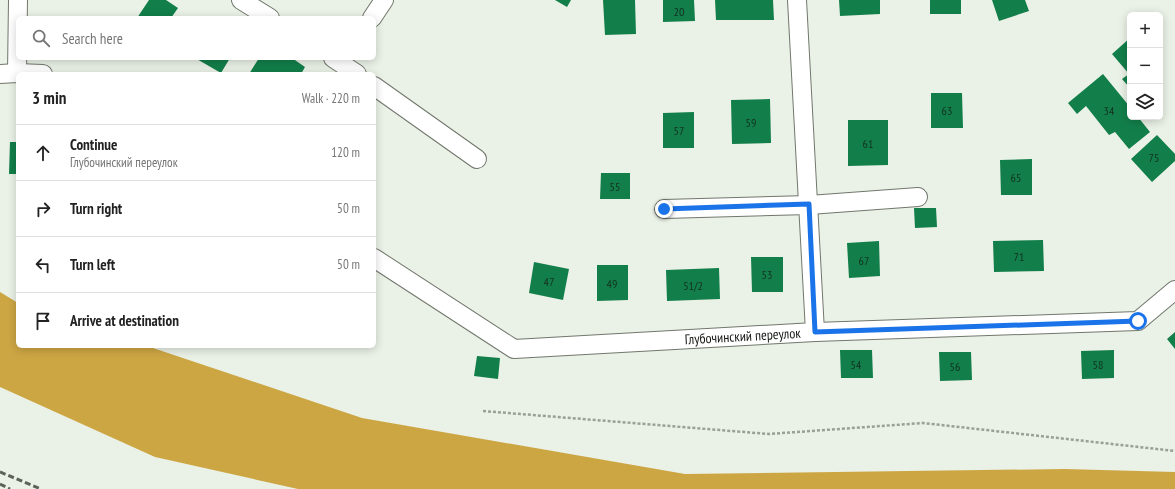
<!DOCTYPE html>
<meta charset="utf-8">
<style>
body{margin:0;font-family:"PT Sans Narrow",sans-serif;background:#f6f6f6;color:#222}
.controls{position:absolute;right:12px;top:12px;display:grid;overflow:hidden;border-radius:6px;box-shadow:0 2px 10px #0003}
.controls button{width:36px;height:36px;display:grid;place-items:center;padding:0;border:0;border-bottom:1px solid #e0e0e0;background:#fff;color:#222;font:20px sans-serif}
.stop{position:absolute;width:12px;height:12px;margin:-9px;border:3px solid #1a73e8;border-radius:50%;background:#fff}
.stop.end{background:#1a73e8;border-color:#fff;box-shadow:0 1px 4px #0008}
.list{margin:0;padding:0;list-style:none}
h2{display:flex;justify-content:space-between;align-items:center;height:52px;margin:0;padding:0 16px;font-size:17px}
h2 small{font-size:13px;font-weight:400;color:#767676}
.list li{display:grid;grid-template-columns:26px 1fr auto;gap:12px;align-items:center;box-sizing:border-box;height:56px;padding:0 16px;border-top:1px solid #e0e0e0}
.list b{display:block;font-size:15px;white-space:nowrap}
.list p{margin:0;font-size:13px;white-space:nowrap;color:#767676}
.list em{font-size:13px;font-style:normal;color:#767676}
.icon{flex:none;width:22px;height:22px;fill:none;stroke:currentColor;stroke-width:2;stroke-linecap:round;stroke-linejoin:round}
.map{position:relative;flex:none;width:1175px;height:489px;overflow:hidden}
.search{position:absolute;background:#fff;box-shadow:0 2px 10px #0003;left:16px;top:16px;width:360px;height:44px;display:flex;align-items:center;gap:10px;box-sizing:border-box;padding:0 14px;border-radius:6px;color:#767676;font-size:15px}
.panel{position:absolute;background:#fff;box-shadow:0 2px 10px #0003;left:16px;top:72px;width:360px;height:276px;border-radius:6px}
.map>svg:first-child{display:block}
.forest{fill:#cda644}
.building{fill:#127f4a}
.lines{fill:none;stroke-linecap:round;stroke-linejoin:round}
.minor-casing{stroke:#71776c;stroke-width:20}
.path{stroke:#9a9f97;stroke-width:2.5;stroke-dasharray:3 2;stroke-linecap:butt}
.minor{stroke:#fff;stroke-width:18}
.rail{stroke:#5c615a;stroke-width:3;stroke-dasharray:6 3;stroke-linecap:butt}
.route{stroke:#1a73e8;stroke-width:5}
.labels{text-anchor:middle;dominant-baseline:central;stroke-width:3;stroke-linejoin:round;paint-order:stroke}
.number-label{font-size:12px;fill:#133020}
.street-label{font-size:14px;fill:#131612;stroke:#f8fff3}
</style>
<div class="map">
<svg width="1175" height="489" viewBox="0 0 1175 489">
<rect width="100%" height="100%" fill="#eaf1e6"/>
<path class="forest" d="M0,292L18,303V346H147L362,418L685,474L1065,469L1175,472V489H298L155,457L0,387Z"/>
<path class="building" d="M149,0H166L178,8L171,18H137Z
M555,0H571L567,7Z
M603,0H635L636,34L605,35Z
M663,0H694L695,21L663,22Z
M715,0H773L774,20H716Z
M839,0H880V14L840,16Z
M930,0H961V14H930Z
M992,0H1025L1029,11L999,21Z
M1130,38V88L1122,79L1129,74L1112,54Z
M195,58H230L221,73Z
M259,58H292L305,67L301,74H249Z
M1103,74L1130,107V117H1138L1150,132L1129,149L1115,132L1109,135L1086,106L1077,114L1068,103Z
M931,93H962L963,128H931Z
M770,99L771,143L732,144L731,100Z
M694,112V148H663V113Z
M848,120H888V165L848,166Z
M1157,135L1175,154V161L1152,182L1131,159Z
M10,142H18V174H9Z
M1032,159V195H1001L1000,160Z
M601,173H630V199H600Z
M914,208H936L937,227L915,228Z
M1043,240L1044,271L994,272L993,241Z
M879,241L880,276L849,278L847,243Z
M751,257H783V292H752Z
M534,262L569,269L563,300L529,293Z
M597,265H628V300L597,301Z
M719,268L720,299L667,301L666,270Z
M1175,332V349L1167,339Z
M840,350H872L873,378H841Z
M1114,350V378L1082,379L1081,351Z
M939,352H971L972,380L940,381Z
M477,356L500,358L498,379L474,376Z"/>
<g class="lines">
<g class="minor-casing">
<g id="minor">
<path d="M241,0L270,18"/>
<path d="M797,0L815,332"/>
<path d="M372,18L384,0"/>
<path d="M333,58L357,74"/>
<path d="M17,73L18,0"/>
<path d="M0,74L17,73L43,74"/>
<path d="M374,86L477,159"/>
<path d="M664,209L809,205L918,197"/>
<path id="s1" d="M374,258L514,349L815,332L1138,321L1175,290"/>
</g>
</g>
<path class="path" d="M483,411L769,434L923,423L1175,451"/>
<use href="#minor" class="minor"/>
<path class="rail" d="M0,472L41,489
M0,484L10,489"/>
</g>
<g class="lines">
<path class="route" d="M664,209L809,204L815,332L1138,321"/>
</g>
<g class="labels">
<g class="number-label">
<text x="679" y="11">20</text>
<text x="947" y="110">63</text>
<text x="1109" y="110">34</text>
<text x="751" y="122">59</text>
<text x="679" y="130">57</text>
<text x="868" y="143">61</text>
<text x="1154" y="157">75</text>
<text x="1016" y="177">65</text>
<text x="615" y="186">55</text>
<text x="1019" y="256">71</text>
<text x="864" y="260">67</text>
<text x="767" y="274">53</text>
<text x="549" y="281">47</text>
<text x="612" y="283">49</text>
<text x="693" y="285">51/2</text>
<text x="856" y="364">54</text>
<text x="1098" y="364">58</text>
<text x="955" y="366">56</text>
</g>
<g class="street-label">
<text stroke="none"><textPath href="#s1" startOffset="396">Глубочинский переулок</textPath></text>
</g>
</g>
</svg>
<div class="controls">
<button>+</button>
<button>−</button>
<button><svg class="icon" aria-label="layers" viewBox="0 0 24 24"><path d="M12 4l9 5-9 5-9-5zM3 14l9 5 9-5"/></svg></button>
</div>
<div class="stop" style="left:1138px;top:321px"></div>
<div class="stop end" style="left:664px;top:209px"></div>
<div class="search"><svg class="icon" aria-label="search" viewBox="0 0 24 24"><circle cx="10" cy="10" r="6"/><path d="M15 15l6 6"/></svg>Search here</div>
<section class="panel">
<h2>3 min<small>Walk · 220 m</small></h2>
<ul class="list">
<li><svg class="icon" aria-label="ahead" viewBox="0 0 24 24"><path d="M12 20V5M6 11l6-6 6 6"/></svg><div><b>Continue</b><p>Глубочинский переулок</p></div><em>120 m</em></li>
<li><svg class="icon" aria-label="right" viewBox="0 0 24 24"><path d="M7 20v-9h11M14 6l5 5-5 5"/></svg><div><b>Turn right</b></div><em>50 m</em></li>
<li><svg class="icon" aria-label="left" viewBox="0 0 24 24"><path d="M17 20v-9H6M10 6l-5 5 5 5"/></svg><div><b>Turn left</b></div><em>50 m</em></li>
<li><svg class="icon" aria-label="arrive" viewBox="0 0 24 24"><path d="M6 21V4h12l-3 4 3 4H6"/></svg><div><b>Arrive at destination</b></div></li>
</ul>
</section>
</div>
